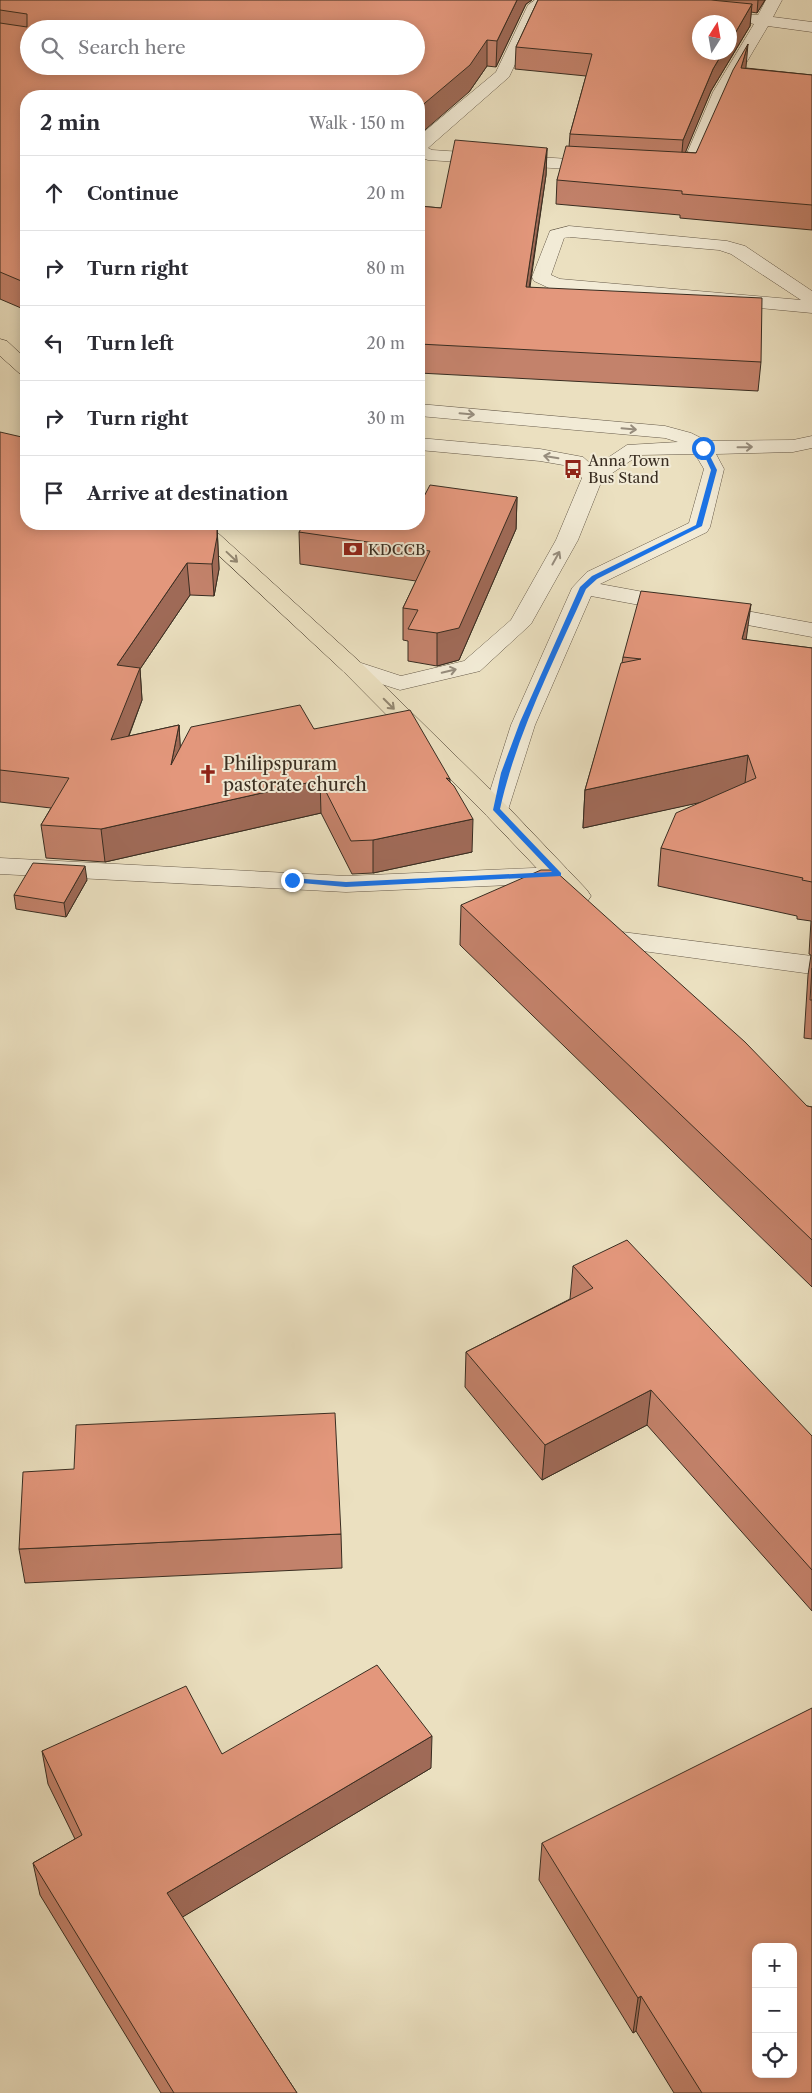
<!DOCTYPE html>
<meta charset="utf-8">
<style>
body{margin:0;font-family:"Libre Caslon Text",serif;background:#f7f7f7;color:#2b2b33}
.controls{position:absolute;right:15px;bottom:15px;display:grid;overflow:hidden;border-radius:10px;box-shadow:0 2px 12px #0003}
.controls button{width:45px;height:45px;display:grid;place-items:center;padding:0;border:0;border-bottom:1px solid #e1e1e2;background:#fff;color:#2b2b33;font:25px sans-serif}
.compass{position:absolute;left:692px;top:15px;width:45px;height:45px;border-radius:50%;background:#fff;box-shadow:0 2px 12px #0003;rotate:11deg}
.stop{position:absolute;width:15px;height:15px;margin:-11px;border:4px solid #1a73e8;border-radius:50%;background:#fff}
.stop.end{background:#1a73e8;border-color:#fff;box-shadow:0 1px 5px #0008}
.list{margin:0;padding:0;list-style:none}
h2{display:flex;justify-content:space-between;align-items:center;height:65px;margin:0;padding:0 20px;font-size:21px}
h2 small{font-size:16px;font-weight:400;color:#7c7c81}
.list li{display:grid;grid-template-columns:32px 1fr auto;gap:15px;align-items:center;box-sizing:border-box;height:75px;padding:0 20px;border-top:1px solid #e1e1e2}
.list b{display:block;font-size:19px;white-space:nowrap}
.list em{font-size:16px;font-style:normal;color:#7c7c81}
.icon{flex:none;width:28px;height:28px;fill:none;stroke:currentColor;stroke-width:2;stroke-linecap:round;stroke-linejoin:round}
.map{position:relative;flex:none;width:812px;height:2093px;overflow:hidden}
.search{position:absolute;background:#fff;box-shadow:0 2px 12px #0003;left:20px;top:20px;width:405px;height:55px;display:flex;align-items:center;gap:12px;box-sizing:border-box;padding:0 18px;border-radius:28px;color:#7c7c81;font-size:19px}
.panel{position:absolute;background:#fff;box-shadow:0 2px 12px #0003;left:20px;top:90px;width:405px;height:440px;border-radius:20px}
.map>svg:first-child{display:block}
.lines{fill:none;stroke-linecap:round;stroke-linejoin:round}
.minor-casing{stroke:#665a49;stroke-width:1}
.major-casing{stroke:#392d21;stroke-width:1}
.minor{fill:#f2ebd6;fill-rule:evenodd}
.major{fill:#ebe0c0;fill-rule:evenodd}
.wall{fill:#c3826b;stroke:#392d21;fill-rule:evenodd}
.shaded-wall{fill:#9f6a57;stroke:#392d21}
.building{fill:#e3977c;stroke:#392d21;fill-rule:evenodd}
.oneway{stroke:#968c7c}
.oneway2{stroke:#928670}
.route{fill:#1a73e8}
.labels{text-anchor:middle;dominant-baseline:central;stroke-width:4;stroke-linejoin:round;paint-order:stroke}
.far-poi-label{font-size:15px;fill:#392d21;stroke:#f2ebd6;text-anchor:start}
.poi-label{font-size:18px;fill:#392d21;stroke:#f2ebd6;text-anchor:start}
</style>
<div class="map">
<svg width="812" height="2093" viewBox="0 0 812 2093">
<rect width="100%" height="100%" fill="#ebe0c0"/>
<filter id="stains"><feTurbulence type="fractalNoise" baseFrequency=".004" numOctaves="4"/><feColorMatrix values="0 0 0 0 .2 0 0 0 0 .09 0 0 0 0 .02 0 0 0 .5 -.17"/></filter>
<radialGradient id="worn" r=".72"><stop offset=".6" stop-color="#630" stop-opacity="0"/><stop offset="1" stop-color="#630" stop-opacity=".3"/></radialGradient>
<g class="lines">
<g class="minor-casing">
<path id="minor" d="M535,0H557L555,3L542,8L509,77L428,148L432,150L599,161L605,162L608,166L605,170L599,171L428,160L419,157V136L496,72L528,5Z
M766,0H782L773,17L812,22V32L768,26L729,92L694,175L688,176L666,174L663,170L666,166L682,165L713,92L754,24L741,21L739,18L741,15H758Z
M569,226L727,241L745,246L812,291V313L549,288L534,281L532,277L550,231ZM570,237L719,250L731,254L801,300L560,279L551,275L564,238Z
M419,404L665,426L691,433L707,441L793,440L812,436V448L793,452L716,454L724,469L710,527L707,532L600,584L812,623V637L591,596L535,725L508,810L505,816L496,818L487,816L484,810L511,725L572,588L587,572L689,523L704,469L695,454L639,455L602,480L578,540L531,624L480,671L400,690L344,672L340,667L344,662L352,660L401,676L464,661L511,620L556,540L582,478L569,466L540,461L419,450V438L540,449L583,457L594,467L627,445L678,442L665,438L419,416Z
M0,858L346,876L558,867L567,869L571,875L567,881L558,883L346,892L0,874Z
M622,932L812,956V974L613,947L609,941L613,935Z"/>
</g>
<g class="major-casing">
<path id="major" d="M0,339L7,341L26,359V375L19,373L0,356Z
M185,524H208L360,662L505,804L587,890L591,896L587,902L578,904L569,902L487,816L344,672Z"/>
</g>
<use href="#minor" class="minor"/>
<use href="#major" class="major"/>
</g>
<path class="wall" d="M0,0H532L526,4L496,67L487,66L469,92L419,96H26V330L24,328L21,308L0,299ZM29,29H416V66H29Z
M538,0H765L757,13L751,12L750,26L711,91L685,152L696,153L746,68L812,75V230L680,218V215L556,204L557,180L569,147L570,134L586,76L515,69L516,47Z
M547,148L546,175L530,287L761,362L758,391L419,373V206L441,208Z
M0,432L26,524L217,526L219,569L214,596L190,595L140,669L142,700L129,736L179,725L180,747L314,729L450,779V782L472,852L373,873L352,874L321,813L105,862L46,858L41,825L51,808L0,802Z
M517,497L516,529L459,660L437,666L408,661V641L403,640V608L416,581L300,564L299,532Z
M747,640L812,648V1039L804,1038L808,975L811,955L809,954L811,921L797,919V916L658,886L661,848L701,802L583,828L585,790L622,663L623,657Z
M87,880L66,917L16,909L14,895Z
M461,905L807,1106L812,1107V1287L460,945Z
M573,1266L812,1436V1611L647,1425L542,1480L465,1387L466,1352L570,1299Z
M341,1534L342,1568L25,1583L19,1549Z
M42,1751L222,1754L431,1768L182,1917L297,2093H161L40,1895L33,1863L75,1839L48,1784Z
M542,1843L812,2093H674L636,2031L633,2033L539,1880Z"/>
<path class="shaded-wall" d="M517,0H532L526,4L496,67L497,41Z
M758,0H765L757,13Z
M752,4L750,26L711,91L681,163L683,140L713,69L723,52H730V42Z
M487,40V66L469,92L419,135V108Z
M748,44L746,67L739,91L741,68Z
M547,148L546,175L525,315L526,287Z
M517,497L516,529L459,660L437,666V633Z
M217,526L219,569L214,596L212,564Z
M187,563L190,595L140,669L142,700L115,772L111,740L117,665Z
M751,604L746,641L742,639Z
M179,725L181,758L171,765Z
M748,755L744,793L583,828L585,790Z
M320,780L321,813L105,862L101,829Z
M473,819L472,852L373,873V840Z
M85,866L87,880L66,917L64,903Z
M651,1390L647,1425L542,1480L545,1445Z
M432,1736L431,1768L171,1924L167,1893Z
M641,1996L636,2031L633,2033L638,1998Z"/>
<path class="building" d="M0,0H517L497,41L487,40L470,65L419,108V96H26V283L0,272V23L27,27V14L0,10ZM29,29H416V66H253L256,68V71H231L208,66H29Z
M538,0H711L752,4L730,42V22H700V52H723L713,69L683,140L570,134L592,54L516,47Z
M748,44L741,68L812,75V205L682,194V191L557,180L566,146L696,153L733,70Z
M455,140L547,148L526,287L762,298L761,362L419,344V206L441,208Z
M26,295V304L20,299Z
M0,432L26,438V524H214L217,526V537L212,564L187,563L117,665L140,668L111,740L179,725L171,765L191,727L300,705L314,729L410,710L450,779L446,778L454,786L473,819L373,840L351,841L320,780L101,829L41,825L69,778L0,770Z
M430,485L517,497L459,628L437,633L408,629L418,610L403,608L430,551L299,532L304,524H419V506Z
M641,591L751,604L742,639L812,648V882L802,880L803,878L661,848L676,813L756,778L748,755L585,790L621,663L641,659L623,657Z
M33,863L85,866L64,903L14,895Z
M541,870H554L745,1042L807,1106L812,1107V1240L461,905Z
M812,968V1000H810Z
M627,1240L812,1436V1570L651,1390L545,1445L466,1352L593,1288L573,1266Z
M335,1413L341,1534L19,1549L23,1472L74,1469L76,1425Z
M377,1665L432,1736L167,1893L297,2093H174L33,1863L82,1835L42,1751L186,1686L222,1754Z
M812,1708V2093H702L641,1996L638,1998L542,1843ZM756,1947H793V2074H756Z"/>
<defs><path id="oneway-shaft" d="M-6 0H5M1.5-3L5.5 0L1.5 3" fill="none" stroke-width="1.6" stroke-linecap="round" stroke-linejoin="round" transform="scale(1.25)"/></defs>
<g class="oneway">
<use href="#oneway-shaft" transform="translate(467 414) rotate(5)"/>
<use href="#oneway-shaft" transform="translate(629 429) rotate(5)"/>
<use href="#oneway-shaft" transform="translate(745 447) rotate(-1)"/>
<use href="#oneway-shaft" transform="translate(551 457) rotate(-171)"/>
<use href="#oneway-shaft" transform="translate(556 558) rotate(-61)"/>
<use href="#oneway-shaft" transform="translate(449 671) rotate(-13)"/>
</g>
<g class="oneway2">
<use href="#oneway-shaft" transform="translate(232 557) rotate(43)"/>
<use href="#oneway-shaft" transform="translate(389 704) rotate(45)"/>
</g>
<path class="route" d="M700,446H705L717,470L702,526L597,579L586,589C554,661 517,732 500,809L561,873V876L346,887L290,882L288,880L292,878L346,882L552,872L493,810L501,773L520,722L580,587L592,576L696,525L711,470Z"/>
<defs>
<g id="bus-bare" transform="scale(1.5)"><path d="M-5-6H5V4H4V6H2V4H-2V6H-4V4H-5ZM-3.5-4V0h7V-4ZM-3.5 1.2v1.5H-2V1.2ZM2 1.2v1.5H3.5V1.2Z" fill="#8f2418" stroke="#f2ebd6" stroke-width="2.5" paint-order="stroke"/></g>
<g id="bank-bare" transform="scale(1.5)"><path d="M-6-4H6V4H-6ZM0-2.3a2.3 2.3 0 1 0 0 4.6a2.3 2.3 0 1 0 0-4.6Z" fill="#8f2418" stroke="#f2ebd6" stroke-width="2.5" paint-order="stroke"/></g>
<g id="church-bare" transform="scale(1.5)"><path d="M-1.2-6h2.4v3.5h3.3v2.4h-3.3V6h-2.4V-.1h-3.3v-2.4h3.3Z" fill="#8f2418" stroke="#f2ebd6" stroke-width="2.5" paint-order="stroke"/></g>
</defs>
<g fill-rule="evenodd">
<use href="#bus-bare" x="573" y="469"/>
<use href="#bank-bare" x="353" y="549"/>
<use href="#church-bare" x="208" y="774"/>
</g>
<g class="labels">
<g class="far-poi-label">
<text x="588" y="460">Anna Town<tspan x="588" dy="17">Bus Stand</tspan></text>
<text x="368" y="549">KDCCB</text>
</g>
<g class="poi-label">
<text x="223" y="764">Philipspuram<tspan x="223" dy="21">pastorate church</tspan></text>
</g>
</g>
<rect width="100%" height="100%" filter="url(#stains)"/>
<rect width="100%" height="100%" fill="url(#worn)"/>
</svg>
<div class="controls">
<button>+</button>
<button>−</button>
<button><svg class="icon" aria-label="locate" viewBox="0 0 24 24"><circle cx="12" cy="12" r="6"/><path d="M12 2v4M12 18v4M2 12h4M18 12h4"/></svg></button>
</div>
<svg class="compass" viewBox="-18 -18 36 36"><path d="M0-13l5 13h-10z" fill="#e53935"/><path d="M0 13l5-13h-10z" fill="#7c7c81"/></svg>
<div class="stop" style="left:703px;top:448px"></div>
<div class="stop end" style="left:292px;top:880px"></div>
<div class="search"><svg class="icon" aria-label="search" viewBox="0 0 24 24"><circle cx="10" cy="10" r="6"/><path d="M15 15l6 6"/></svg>Search here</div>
<section class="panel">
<h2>2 min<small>Walk · 150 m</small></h2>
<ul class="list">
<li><svg class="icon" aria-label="ahead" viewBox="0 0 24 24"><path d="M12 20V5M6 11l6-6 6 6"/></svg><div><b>Continue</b></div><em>20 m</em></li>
<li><svg class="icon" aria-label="right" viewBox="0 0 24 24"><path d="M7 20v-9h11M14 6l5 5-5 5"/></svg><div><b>Turn right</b></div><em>80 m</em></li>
<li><svg class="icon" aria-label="left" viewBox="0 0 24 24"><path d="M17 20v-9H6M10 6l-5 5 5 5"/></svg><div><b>Turn left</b></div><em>20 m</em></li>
<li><svg class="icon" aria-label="right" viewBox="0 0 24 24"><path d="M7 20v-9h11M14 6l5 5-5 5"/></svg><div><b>Turn right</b></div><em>30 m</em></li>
<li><svg class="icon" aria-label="arrive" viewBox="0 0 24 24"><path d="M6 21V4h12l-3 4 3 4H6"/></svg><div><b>Arrive at destination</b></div></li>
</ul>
</section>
</div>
